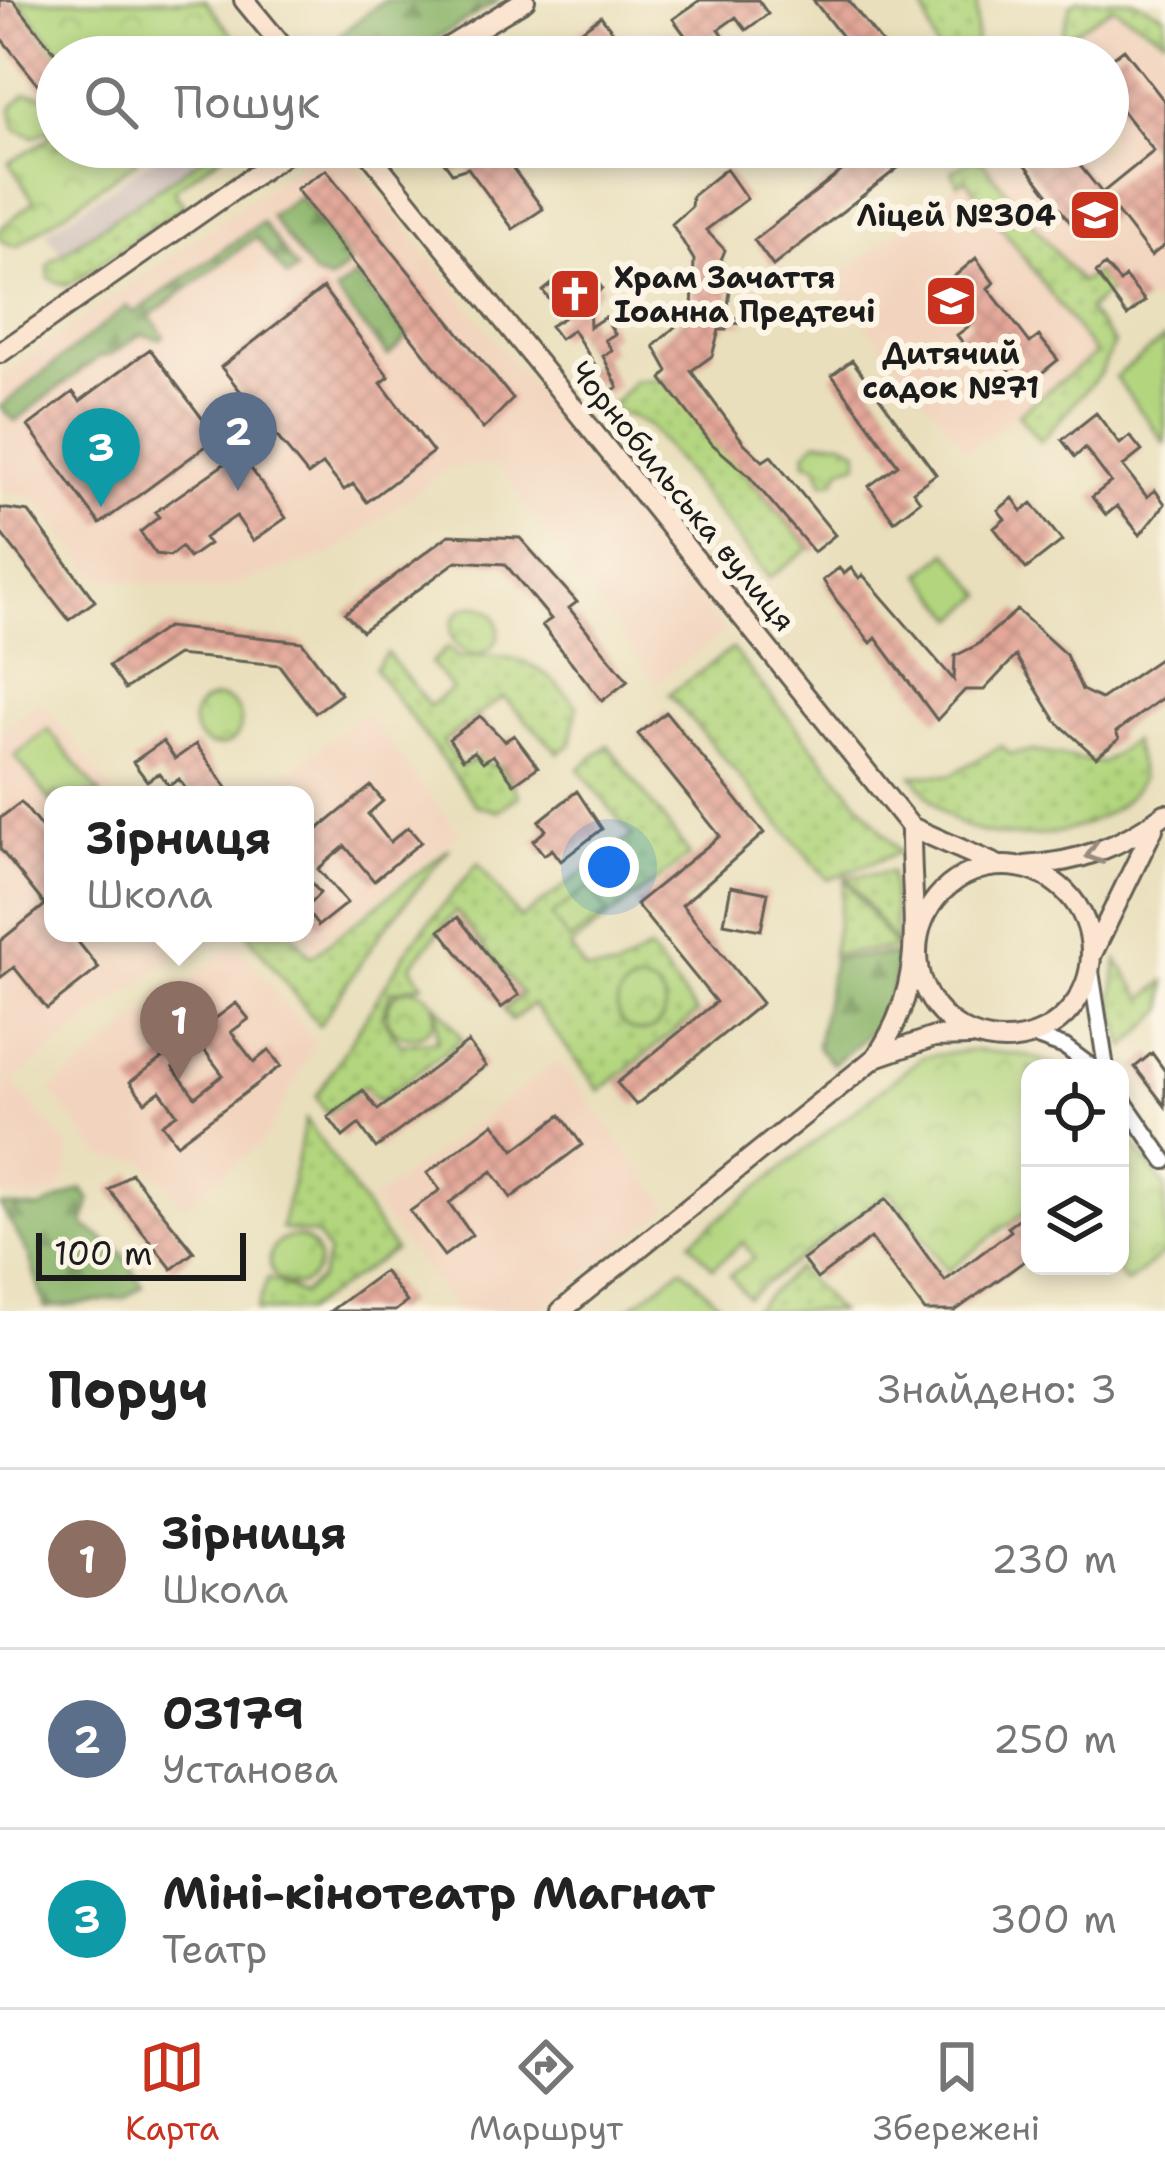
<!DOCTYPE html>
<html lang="uk">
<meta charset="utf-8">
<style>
body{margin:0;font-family:"Shantell Sans",sans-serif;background:#f6f6f6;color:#222}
.controls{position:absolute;right:36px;bottom:36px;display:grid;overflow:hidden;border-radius:24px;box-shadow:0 6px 18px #0003}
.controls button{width:108px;height:108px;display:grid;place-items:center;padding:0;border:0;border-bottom:3px solid #e0e0e0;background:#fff;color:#222;font:60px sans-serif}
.scale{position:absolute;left:36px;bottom:30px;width:210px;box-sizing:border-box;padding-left:12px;border:6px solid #1c1c1c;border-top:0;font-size:33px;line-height:42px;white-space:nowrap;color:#1c1c1c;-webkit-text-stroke:9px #fcf5e5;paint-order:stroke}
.you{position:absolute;left:609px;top:867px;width:42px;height:42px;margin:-30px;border:9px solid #fff;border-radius:50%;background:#1a73e8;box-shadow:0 0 0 18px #1a73e833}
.badge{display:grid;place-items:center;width:78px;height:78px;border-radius:50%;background:#c8321e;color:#fff;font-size:39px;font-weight:700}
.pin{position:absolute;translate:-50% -99px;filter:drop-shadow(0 3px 6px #0008)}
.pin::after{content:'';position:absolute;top:63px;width:42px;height:36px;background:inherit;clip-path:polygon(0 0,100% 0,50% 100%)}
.popup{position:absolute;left:44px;top:786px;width:270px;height:156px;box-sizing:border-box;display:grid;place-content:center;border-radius:24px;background:#fff;filter:drop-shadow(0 3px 9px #0005);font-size:39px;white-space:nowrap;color:#767676}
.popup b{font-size:45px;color:#222}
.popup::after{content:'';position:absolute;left:50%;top:100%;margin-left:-24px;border:24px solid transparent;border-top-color:#fff}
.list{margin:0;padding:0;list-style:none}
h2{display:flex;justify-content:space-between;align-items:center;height:156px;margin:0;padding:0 48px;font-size:51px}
h2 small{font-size:39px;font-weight:400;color:#767676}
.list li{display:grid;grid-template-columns:78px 1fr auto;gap:36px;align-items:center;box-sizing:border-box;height:180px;padding:0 48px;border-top:3px solid #e0e0e0}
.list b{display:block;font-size:45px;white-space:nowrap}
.list p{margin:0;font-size:39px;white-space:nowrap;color:#767676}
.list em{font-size:39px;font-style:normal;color:#767676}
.icon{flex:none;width:66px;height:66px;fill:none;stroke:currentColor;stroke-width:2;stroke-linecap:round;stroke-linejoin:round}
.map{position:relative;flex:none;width:1165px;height:1311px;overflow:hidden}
.search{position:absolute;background:#fff;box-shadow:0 6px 18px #0003;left:36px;right:36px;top:36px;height:132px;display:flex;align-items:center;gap:30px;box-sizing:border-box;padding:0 42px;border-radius:66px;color:#767676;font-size:45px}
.sheet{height:696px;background:#fff}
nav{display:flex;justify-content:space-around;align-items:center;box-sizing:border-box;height:168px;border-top:3px solid #e0e0e0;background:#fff;font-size:33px;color:#767676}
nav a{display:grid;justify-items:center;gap:6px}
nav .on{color:#c8321e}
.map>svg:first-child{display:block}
.built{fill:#f2d4be}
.industrial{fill:#cfc0ba}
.grass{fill:url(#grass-dots);stroke:#67784d;stroke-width:3}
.forest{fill:url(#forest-firs);stroke:#546944;stroke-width:3}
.park{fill:url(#park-crowns);stroke:#67784d;stroke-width:3}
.garden{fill:#b2d57e;stroke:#67784d;stroke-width:3}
.building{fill:url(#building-cross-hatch);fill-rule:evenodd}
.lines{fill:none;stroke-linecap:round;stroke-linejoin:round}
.street-casing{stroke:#646054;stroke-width:20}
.secondary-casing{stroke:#646054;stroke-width:24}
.street{stroke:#fff;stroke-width:14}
.secondary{stroke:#fce5d0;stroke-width:18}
.oneway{stroke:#978b7f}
.labels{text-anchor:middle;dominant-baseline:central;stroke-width:12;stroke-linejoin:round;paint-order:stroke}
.poi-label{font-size:30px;font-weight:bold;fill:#1c1c1c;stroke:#fcf5e5;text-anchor:end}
.street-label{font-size:30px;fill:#1c1c1c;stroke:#fcf5e5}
</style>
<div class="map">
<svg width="1165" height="1311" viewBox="0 0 1165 1311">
<defs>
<pattern id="grass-dots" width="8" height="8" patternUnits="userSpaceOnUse" patternTransform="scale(3)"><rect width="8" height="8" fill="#b2d57e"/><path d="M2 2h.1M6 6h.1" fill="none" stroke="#98b66c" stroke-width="1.8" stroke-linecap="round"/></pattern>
<pattern id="forest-firs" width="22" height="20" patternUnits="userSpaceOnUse" patternTransform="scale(3)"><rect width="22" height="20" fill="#8db66d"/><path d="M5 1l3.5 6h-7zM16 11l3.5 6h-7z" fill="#729359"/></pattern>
<pattern id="park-crowns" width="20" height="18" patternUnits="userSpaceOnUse" patternTransform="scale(3)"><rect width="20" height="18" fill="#b2d57e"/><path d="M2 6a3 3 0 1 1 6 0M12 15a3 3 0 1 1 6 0" fill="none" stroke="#98b66c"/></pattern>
<pattern id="building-cross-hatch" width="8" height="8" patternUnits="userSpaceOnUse" patternTransform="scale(3)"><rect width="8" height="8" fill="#e3a799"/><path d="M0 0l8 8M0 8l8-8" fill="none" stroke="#c28f83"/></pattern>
</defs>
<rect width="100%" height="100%" fill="#fcf5e5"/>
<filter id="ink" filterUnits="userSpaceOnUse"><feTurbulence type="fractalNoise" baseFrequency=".00833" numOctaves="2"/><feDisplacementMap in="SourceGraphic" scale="24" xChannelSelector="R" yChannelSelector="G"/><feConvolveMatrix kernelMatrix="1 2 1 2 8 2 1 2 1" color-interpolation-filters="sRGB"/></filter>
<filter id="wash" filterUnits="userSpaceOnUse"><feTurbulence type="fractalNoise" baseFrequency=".004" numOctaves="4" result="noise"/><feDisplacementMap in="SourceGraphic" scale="48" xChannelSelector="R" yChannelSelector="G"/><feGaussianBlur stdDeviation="2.7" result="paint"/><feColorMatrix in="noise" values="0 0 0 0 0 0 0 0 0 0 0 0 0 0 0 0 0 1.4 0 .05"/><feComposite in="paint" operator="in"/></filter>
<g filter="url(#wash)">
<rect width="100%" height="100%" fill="#e9dfbc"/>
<path class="built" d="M1111,9L1165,42V302L1145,301L1127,316L1107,293L1110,289L1080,282L978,156L977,147H1108V57H1043Z
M333,151L351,158L725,631L656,683L497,465L451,467L332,554L218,590L97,578L36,499L0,489V377L314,155Z
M966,178L1095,355L968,452L831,282Z
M43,703L116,795H53V933H203L13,1082L70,1149L67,1178L58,1193L34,1201L0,1196V733L27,708Z
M365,712L460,834L312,950L299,933H305V795H260Z
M236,943L316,1042L265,1140L184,1205L144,1160L102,1157L50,1091Z
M558,1061L670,1207L539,1311H456L371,1201Z"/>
<path class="industrial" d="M171,147H219L61,254L46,232Z"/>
<path class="grass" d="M921,0H977L976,42L987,57H939Z
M1078,0H1133L1165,15V38L1113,7L1060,40L1071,4Z
M219,147H233L173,190L184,205L67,286L49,278L48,265L54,259Z
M978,156L1080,282L1096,273L1111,290L1087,310L1114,343L1100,374L1040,442L1018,414L1095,354L966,179L958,184L952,171Z
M662,379L810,548L769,578L649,426L610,407L635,381Z
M448,647L458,658C516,650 540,662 577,706L571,744L559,753L503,697L443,741L461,767L480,756L489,766H500L519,796L497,811L476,805L374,668L387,653L429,706L452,689L431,663Z
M732,649L900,852L828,880L669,694Z
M1133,741L1142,778C1112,836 1002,854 950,818C936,808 924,789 912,775H950L1002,746L1010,754L1033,751L1102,763Z
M608,745L690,855L570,947L586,971L616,970L649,950L697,1013L600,1091L533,1004L511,1021L504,1010L522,994L456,911L411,966L423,984L391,992L382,1017L401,1044L437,1041V1004L462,1039L378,1102L365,1085L327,1113L316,1097L411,944L478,863L520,919L632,836L579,769Z
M450,848L380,934L319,1026L247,933H292L311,957Z
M891,872L897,946L847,877Z
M845,879L896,948L832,955Z
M1117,960L1144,999L1165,981V1009L1125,1048L1113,1002Z
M306,1119L394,1250L305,1311H256L268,1278L302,1294L320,1279L328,1254L317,1235L281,1229Z
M797,1268L838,1311H750L755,1307Z"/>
<path class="forest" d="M384,0H499L406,57H355L339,35Z
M299,196L350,264L330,281L314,275L270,216Z
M262,222L297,270L287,277L256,237L150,316L164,336L160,339L141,334L111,355L99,357L15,421L0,407L127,306L134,313Z
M356,276L408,336L388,356L335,292Z
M896,954C896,1008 875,1032 833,1064L817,1047L833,959Z
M82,1189L90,1200L84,1225L122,1253L143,1286L124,1298L45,1308L29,1255L0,1205L39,1209Z"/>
<path class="park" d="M18,0H205L239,44L237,57H64Z
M25,94H40L53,109L57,105V147H127L137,161L16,247L0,240V229L34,201L9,163L49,138L51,128L34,137L15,129L11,109Z
M816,441H843L858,450V463L841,468L835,481L824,482L817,465L806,462V452Z
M451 630a24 24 0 1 1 48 0a24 24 0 1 1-48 0Z
M193 722a24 24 0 1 1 48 0a24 24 0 1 1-48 0Z
M617 1007a24 24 0 1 1 48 0a24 24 0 1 1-48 0Z
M387 1013a24 24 0 1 1 48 0a24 24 0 1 1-48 0Z
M976,1050L1031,1056L1061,1068H1030V1208L947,1271L890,1191L747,1297L730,1275L754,1258L743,1242L713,1268L690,1242L922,1057Z
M1120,1127L1165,1186V1252L1127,1284L1114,1266H1120Z
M270 1261a24 24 0 1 1 48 0a24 24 0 1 1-48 0Z
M682,1268L727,1311H626Z"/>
<path class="garden" d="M1165,338V443L1115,377Z
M948,552L984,595L957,618L921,574Z
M48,729L101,795H53V804L15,756Z
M589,887L608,913L569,941L551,916Z"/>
<g id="blocks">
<path class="building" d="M0,0H13L57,55V91L49,98L0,37Z
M700,0H758L768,14L746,30L736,17L719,29L729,43L701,57L673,19Z
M813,0H848L893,57H858Z
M601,16L631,57H545L571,38Z
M1124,49L1165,102V245L1151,256L1117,212L1083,239L1012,147H1065L1102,193L1154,151L1108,93V61Z
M433,147H497L543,209L513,229L468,168L452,173Z
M872,147H890L903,164L773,266L754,240Z
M726,169L747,199L706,230L725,250L721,260L732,275L727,314L748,324L727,323L726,330H719L712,356L691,371L744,443L763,461L771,456L835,535L814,552L748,475L712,444L662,379L668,371L654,346L692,311L694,260L672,224L691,207L692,196Z
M326,170L513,399L483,429L296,189Z
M976,258L994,283L988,288L1030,343L1039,336L1058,360L1023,388L993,348L976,361L957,335L973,323L944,285Z
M1105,265L1120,282L1125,277L1145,301L1127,316L1096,273Z
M564,274L597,281L602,288L589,302L590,327L605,317L615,334L605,340L612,350L603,356L618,387L606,394L599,381L592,384L585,370L595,365L573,330L560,339L550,326L563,318L543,291Z
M323,288L389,377L381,383L433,452L367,502L353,484L344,490L323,464L308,475L221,367Z
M150,349L217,438L100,524L28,426L73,392L80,401Z
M852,360L936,474L913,491L920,501L894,521L869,486L898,465L832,375Z
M1096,413L1120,444L1130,436L1142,451L1123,466L1147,497L1155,490L1165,504L1140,535L1117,506L1106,515L1092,497L1111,482L1085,448L1075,457L1062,440Z
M240,453L286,518L253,541L236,516L204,538L209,544L189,558L181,547L170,556L156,554L140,532L159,517L155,512Z
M1013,498L1022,511L1032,503L1062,541L1026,569L994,528L1005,519L998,510Z
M0,508L29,512L95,601L69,620L0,532Z
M449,535L520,538L577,602L569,608L628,681L602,701L542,625L551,619L505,564L457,561L362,631L345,613Z
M839,568L844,574L851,568L859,578L863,575L954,680L955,656L977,645L1017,610L1066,655L1082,690L1101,699L1165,655V696L1116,732L1119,739L1096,757L1056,721L1016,656L984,690H965L937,720L876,638L871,643L837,601L823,580Z
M167,627L302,642L341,694L315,713L279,665L177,655L125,689L109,666Z
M666,712L764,833L682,905L762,1003L636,1105L617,1083L716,1002L636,904L720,836L638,734Z
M480,716L505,741L514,735L538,767L514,784L493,755L483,762L474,751L463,759L449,739Z
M163,741L175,759L196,744L227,788L217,795H190L179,779L169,786L159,773L147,781L133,762Z
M371,786L383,801L368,814L390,842L408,827L421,842L374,881L345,846L318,869L347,903L318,926L305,909L320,893L305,875V840Z
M577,791L602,829L561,861L552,849L544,855L533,841L546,830L539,821Z
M21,802L53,842V933H71L99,968L47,1009L14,967L0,978V941L45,905L0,849V818Z
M731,886L768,893L761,930L724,923Z
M458,917L519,995L501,1008L440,930Z
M236,1003L249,1019L231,1032L254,1062L269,1050L281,1066L177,1144L162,1124L177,1114L160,1091L145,1102L130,1082ZM202,1047L223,1075L195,1097L173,1068Z
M468,1042L486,1066L376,1148L359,1124L343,1137L328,1117L363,1090L378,1110Z
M1152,1053L1165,1071V1106L1135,1067Z
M561,1115L582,1145L511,1198L492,1171L449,1203L472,1235L444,1256L410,1211L440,1190L427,1173L494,1123L514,1150Z
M131,1173L194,1252L172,1269L109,1190Z
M886,1199L945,1281L1011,1231L1008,1227L1030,1210V1257L955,1311H925L871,1238L817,1279L803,1260Z
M384,1271L407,1302L395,1311H330Z"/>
</g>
</g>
<g filter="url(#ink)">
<use href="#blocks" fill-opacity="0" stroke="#646054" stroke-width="3"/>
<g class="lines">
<g class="street-casing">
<path id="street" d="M1091,971L1106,1068
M1034,1036L1065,1047L1093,1068
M1120,1096L1165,1161"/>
</g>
<g class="secondary-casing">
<path id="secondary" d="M244,0L291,57
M432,57L525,0
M364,147L911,827L997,865
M0,353L295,147
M917 953a87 87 0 1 1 174 0a87 87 0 1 1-174 0Z
M1025,866C1080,862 1121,847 1165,814
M1092,954L1153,829
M876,1057L934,1037L970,1036
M561,1311L876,1057C930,978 910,915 911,827"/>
</g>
<use href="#street" class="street"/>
<use href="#secondary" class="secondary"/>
</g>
<defs><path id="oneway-chevron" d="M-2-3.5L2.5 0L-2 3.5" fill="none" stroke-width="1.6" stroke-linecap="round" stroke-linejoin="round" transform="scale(3)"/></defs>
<use class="oneway" href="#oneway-chevron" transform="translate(1094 854) rotate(163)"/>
</g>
<defs>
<g id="school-square" transform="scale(2.7)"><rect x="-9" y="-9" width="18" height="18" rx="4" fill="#c8321e" stroke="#fcf5e5"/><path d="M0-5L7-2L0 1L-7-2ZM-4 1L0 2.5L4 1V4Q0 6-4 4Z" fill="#fff"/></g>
<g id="church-square" transform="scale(2.7)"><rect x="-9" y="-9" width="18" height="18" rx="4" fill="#c8321e" stroke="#fcf5e5"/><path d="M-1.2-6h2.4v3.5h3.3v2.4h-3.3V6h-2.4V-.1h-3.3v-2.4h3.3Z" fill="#fff"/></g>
</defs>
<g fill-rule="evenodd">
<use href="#school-square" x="1095" y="215"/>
<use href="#church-square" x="575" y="294"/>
<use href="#school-square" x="951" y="301"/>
</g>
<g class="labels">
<g class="poi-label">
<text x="1056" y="215">Ліцей №304</text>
<text x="614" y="277" text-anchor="start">Храм Зачаття<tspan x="614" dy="34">Іоанна Предтечі</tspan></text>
<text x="951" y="353" text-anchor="middle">Дитячий<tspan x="951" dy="34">садок №71</tspan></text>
</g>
<g class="street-label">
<text transform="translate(683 496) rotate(51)">Чорнобильська вулиця</text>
</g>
</g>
</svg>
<div class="controls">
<button><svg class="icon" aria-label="locate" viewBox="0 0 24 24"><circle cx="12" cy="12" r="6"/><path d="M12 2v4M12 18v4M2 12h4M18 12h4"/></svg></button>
<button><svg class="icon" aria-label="layers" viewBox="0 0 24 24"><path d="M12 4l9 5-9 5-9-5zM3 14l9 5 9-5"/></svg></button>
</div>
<div class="scale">100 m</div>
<div class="you"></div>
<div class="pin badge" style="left:179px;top:1080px;background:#8d6e63">1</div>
<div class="popup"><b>Зірниця</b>Школа</div>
<div class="pin badge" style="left:238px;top:491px;background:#5c6f8a">2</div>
<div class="pin badge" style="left:101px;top:507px;background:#0f9aa8">3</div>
<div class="search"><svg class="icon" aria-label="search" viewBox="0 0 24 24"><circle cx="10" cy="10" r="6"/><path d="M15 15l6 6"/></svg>Пошук</div>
</div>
<section class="sheet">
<h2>Поруч<small>Знайдено: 3</small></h2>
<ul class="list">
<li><span class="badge" style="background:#8d6e63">1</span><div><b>Зірниця</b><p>Школа</p></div><em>230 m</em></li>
<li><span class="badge" style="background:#5c6f8a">2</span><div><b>03179</b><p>Установа</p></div><em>250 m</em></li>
<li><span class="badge" style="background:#0f9aa8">3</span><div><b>Міні-кінотеатр Магнат</b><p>Театр</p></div><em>300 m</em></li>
</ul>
</section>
<nav>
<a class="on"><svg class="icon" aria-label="map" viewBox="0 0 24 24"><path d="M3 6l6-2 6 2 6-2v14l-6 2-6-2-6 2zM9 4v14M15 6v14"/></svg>Карта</a>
<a><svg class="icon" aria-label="directions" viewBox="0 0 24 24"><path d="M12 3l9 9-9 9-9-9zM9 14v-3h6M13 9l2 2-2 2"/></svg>Маршрут</a>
<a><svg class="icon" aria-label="saved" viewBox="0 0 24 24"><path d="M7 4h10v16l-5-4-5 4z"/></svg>Збережені</a>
</nav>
